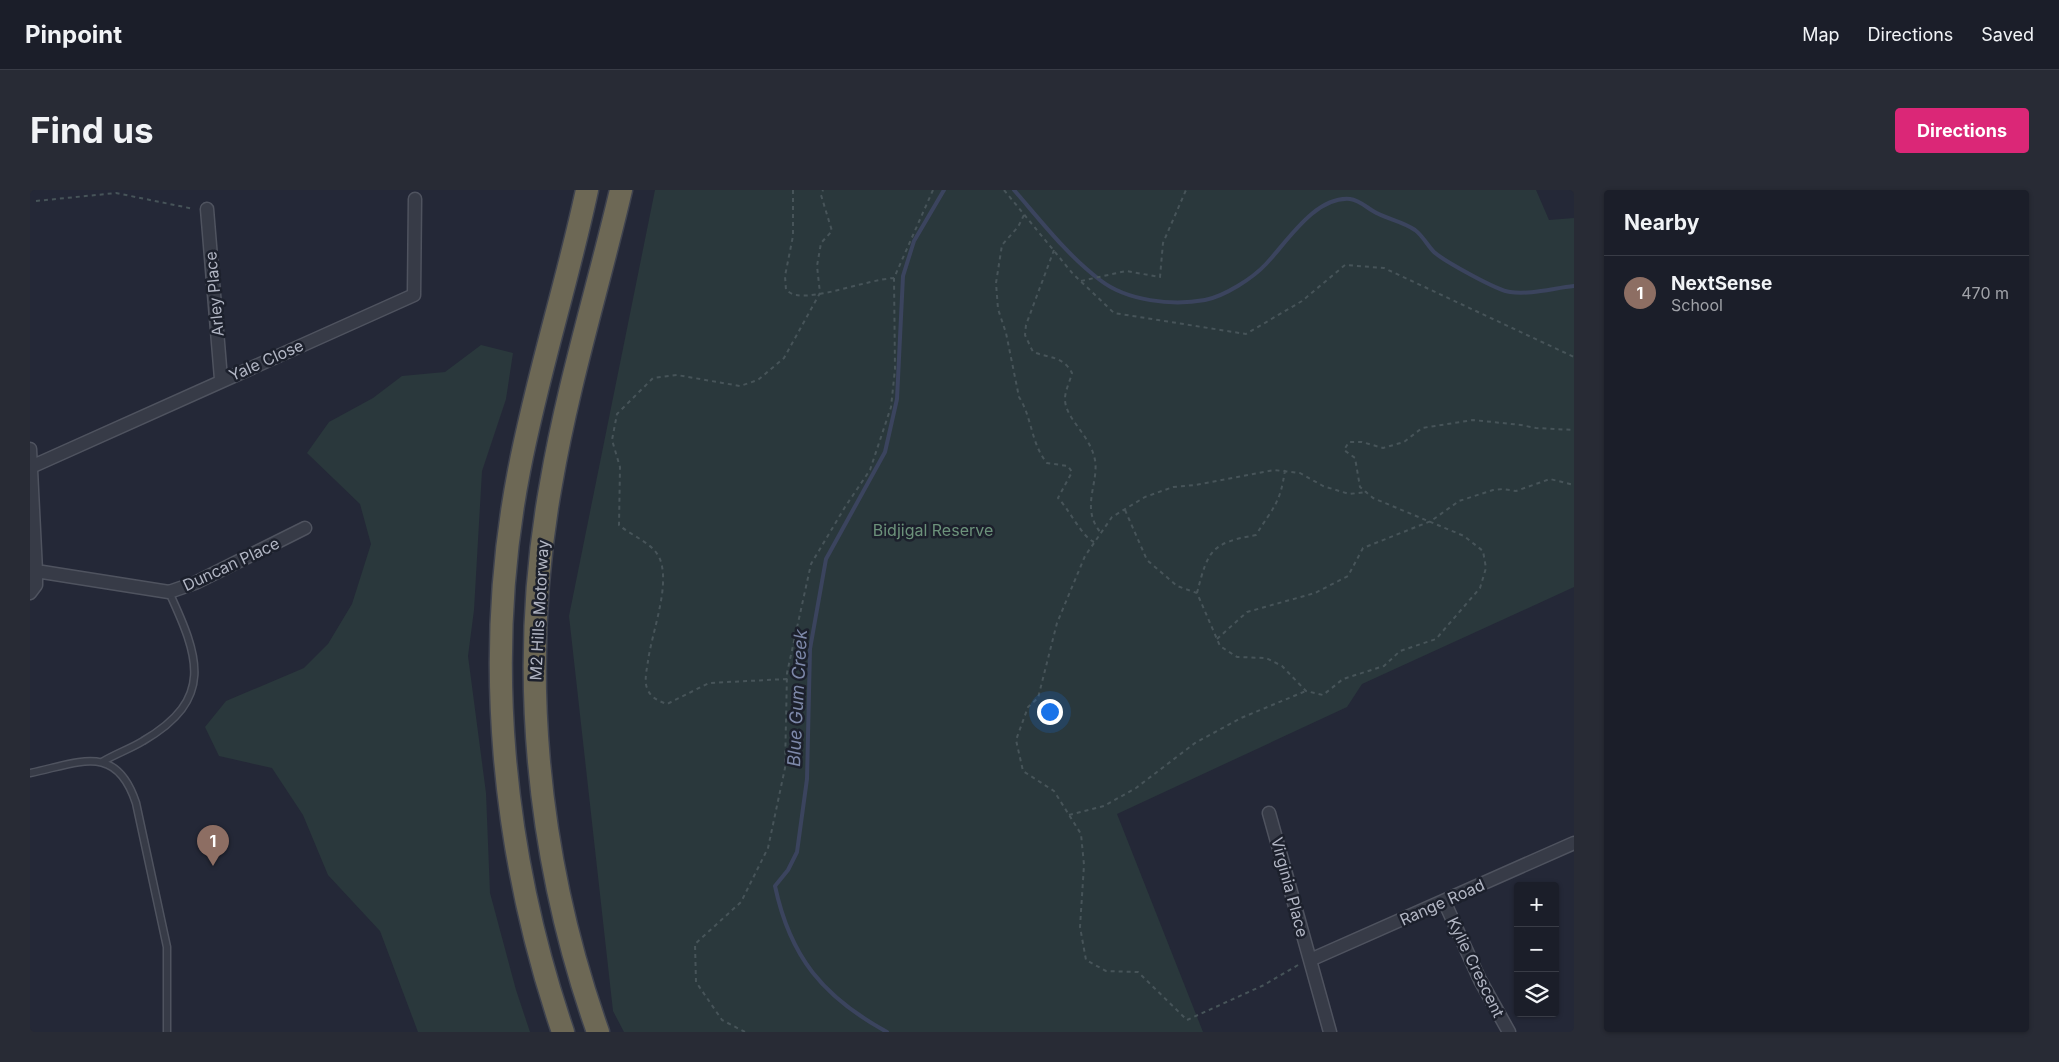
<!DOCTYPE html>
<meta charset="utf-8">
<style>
body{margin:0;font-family:Inter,sans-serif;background:#282b35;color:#f1f3f6}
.controls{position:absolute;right:15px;bottom:15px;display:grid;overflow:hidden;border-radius:5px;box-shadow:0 1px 4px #0004}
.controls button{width:45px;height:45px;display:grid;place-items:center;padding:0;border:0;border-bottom:1px solid #393c46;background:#1b1e29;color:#f1f3f6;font:25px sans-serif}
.you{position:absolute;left:1019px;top:521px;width:18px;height:18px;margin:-12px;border:4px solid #fff;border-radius:50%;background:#1a73e8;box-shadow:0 0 0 8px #1a73e833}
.badge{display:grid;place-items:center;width:32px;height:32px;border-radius:50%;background:#db2777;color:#fff;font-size:16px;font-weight:700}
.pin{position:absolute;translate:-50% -41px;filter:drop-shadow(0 1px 2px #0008)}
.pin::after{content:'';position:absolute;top:26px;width:18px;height:15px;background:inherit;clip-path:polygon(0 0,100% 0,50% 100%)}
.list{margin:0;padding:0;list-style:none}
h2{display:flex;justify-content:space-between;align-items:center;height:65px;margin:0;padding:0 20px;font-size:21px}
h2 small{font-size:16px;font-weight:400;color:#a0a2a8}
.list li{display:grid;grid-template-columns:32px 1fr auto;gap:15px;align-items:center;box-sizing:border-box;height:75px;padding:0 20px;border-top:1px solid #393c46}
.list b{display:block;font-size:19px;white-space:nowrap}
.list p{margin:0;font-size:16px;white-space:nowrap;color:#a0a2a8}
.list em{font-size:16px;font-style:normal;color:#a0a2a8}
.icon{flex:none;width:28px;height:28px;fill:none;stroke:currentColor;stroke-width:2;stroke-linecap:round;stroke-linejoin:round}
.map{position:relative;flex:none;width:1544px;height:842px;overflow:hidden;border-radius:5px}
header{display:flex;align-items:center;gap:30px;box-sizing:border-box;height:70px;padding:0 25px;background:#1b1e29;border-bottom:1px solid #393c46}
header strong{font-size:24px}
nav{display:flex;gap:28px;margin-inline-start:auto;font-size:18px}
.intro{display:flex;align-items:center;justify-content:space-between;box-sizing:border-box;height:120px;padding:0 30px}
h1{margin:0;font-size:35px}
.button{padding:12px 22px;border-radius:5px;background:#db2777;color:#fff;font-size:18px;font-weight:700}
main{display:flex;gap:30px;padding:0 30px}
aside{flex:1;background:#1b1e29;border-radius:5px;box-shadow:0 1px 4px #0004}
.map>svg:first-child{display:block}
.green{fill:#2a383c}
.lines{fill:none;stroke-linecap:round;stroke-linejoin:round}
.stream{stroke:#3b445e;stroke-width:4}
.service-casing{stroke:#4f535f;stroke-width:9}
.minor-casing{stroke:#4f535f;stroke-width:15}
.motorway-casing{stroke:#3f434f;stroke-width:25}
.path{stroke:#475459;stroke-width:2;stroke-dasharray:4 4;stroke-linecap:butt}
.service{stroke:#373b47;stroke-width:6}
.minor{stroke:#373b47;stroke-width:12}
.motorway{stroke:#6d6855;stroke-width:22}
.labels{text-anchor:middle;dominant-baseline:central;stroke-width:5;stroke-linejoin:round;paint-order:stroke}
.street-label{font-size:16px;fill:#b2b6c4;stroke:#1c202c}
.park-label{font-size:16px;fill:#6c927b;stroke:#1c202c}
.water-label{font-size:18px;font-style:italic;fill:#7d88a9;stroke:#1c202c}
</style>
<header>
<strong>Pinpoint</strong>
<nav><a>Map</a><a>Directions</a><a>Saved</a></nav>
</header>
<div class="intro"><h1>Find us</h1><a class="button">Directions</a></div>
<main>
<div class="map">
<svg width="1544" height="842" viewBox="0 0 1544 842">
<rect width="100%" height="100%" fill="#242837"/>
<path class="green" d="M625,0H1506L1519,30L1544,28V397L1332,494L1317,517L1087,624L1173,842H594L583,821L539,426Z
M451,155L483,163L476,209L452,281L444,420L438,466L456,603L460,703L486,800L500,842H388L350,741L298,685L273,625L242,578L189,566L175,537L196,511L274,478L298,454L322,414L341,354L330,314L277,263L299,232L343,208L372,186L415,182Z"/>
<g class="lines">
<path class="stream" d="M984,0C1011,31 1037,65 1070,90C1097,111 1142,116 1175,110C1195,106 1223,88 1236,74C1257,52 1285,6 1320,9C1329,10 1336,17 1343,21C1356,29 1372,31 1385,40C1393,46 1397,55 1404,62C1414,71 1468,101 1480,102C1500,105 1524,98 1544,96
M857,842C793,807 760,767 745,696L758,680L767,662L777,589L780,459L796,369L855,262L867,209L873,86L884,51L914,0"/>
<g class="service-casing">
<path id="service" d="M72,572C85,564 100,559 113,551C185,509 169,467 139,402
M0,583C49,573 86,552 106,613L137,757V842"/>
</g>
<g class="minor-casing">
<path id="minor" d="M177,19L191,189
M0,259L6,381V395L0,403
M1,277L384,105L385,9
M6,381L139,402L165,393L275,338
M1239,623L1300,842
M1414,711L1450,790L1479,842
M1280,770L1544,653"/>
</g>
<g class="motorway-casing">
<path id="motorway" d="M533,842C472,663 453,467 489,281C507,186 537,94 557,0
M568,842C506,667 488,476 521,294C538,194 568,98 591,0"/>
</g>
<path class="path" d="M763,0V46L755,86L756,100C759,102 763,105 766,105C790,109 836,90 864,88
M974,0L1043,84L1084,123L1216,144L1272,111L1315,75L1354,78L1544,167
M6,11L86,3L164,19
M994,25L988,37L972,55L966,93L968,119L976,143L989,207C1002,227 1001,254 1017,273L1038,276L1042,282L1028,308C1039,319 1052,347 1064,352
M1024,60L996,135L995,145L1003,162C1019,168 1033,166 1042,183C1040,191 1035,201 1035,209C1035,229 1060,244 1065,270C1069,294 1050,318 1071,343
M1051,91L1096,81L1130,87L1133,53L1156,0
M1095,320L1117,370L1147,396L1167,403L1190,456L1207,467L1236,468L1252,476L1276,501L1293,505L1313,489L1354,476L1370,461L1406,449L1450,398L1456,378L1453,361L1434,346L1343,308L1330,297L1325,268L1314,260L1319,252H1332L1353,258L1374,252L1392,238L1443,230L1491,235L1506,238L1544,240
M1167,403C1178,360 1181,353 1226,345C1243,317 1250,315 1255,280
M1187,449L1217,422L1285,403L1318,386L1333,358L1401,331L1429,311L1463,300L1473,299L1486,301L1520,289L1544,295
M757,489L679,493L637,514C628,511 620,507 617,498C614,491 617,478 618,471C622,442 639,400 631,372C626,354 603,347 589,335L590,277L582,250L587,224L623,188L647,185L710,196L728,190L754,168L790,103L787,76L791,53L802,41L791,5L793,0
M1039,625L1074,616L1106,598L1165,553L1211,528L1276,501
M1268,775L1234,795L1157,830L1108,782L1076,781L1056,770L1050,737L1054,675L1051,644L1024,601L993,581L986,550L998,517L1008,508L1027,433L1055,366L1082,327L1115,307L1143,297L1165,295L1244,280L1270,283L1293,296L1319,304L1337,302
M715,842L692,830L666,792L665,754L711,712L738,658L755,578L757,483L781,374L815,317L840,280L861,217L865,179L864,88L903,0"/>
<use href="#service" class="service"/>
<use href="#minor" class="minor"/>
<use href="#motorway" class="motorway"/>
</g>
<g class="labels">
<g class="street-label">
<text transform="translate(184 104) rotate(-95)">Arley Place</text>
<text transform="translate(236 170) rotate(-24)">Yale Close</text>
<text transform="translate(201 374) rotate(-25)">Duncan Place</text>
<text transform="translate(509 420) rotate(-87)">M2 Hills Motorway</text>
<text transform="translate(1260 697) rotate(75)">Virginia Place</text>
<text transform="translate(1412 712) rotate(-24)">Range Road</text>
<text transform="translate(1446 777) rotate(64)">Kylie Crescent</text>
</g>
<g class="park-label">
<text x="903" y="340">Bidjigal Reserve</text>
</g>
<g class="water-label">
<text transform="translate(767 508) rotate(-87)">Blue Gum Creek</text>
</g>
</g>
</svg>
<div class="controls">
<button>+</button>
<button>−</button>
<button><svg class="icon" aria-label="layers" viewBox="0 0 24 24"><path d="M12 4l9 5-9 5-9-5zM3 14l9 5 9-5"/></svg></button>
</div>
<div class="you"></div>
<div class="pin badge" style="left:183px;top:676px;background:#8d6e63">1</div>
</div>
<aside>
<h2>Nearby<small></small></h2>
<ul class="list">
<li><span class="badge" style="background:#8d6e63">1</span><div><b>NextSense</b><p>School</p></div><em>470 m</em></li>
</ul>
</aside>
</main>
